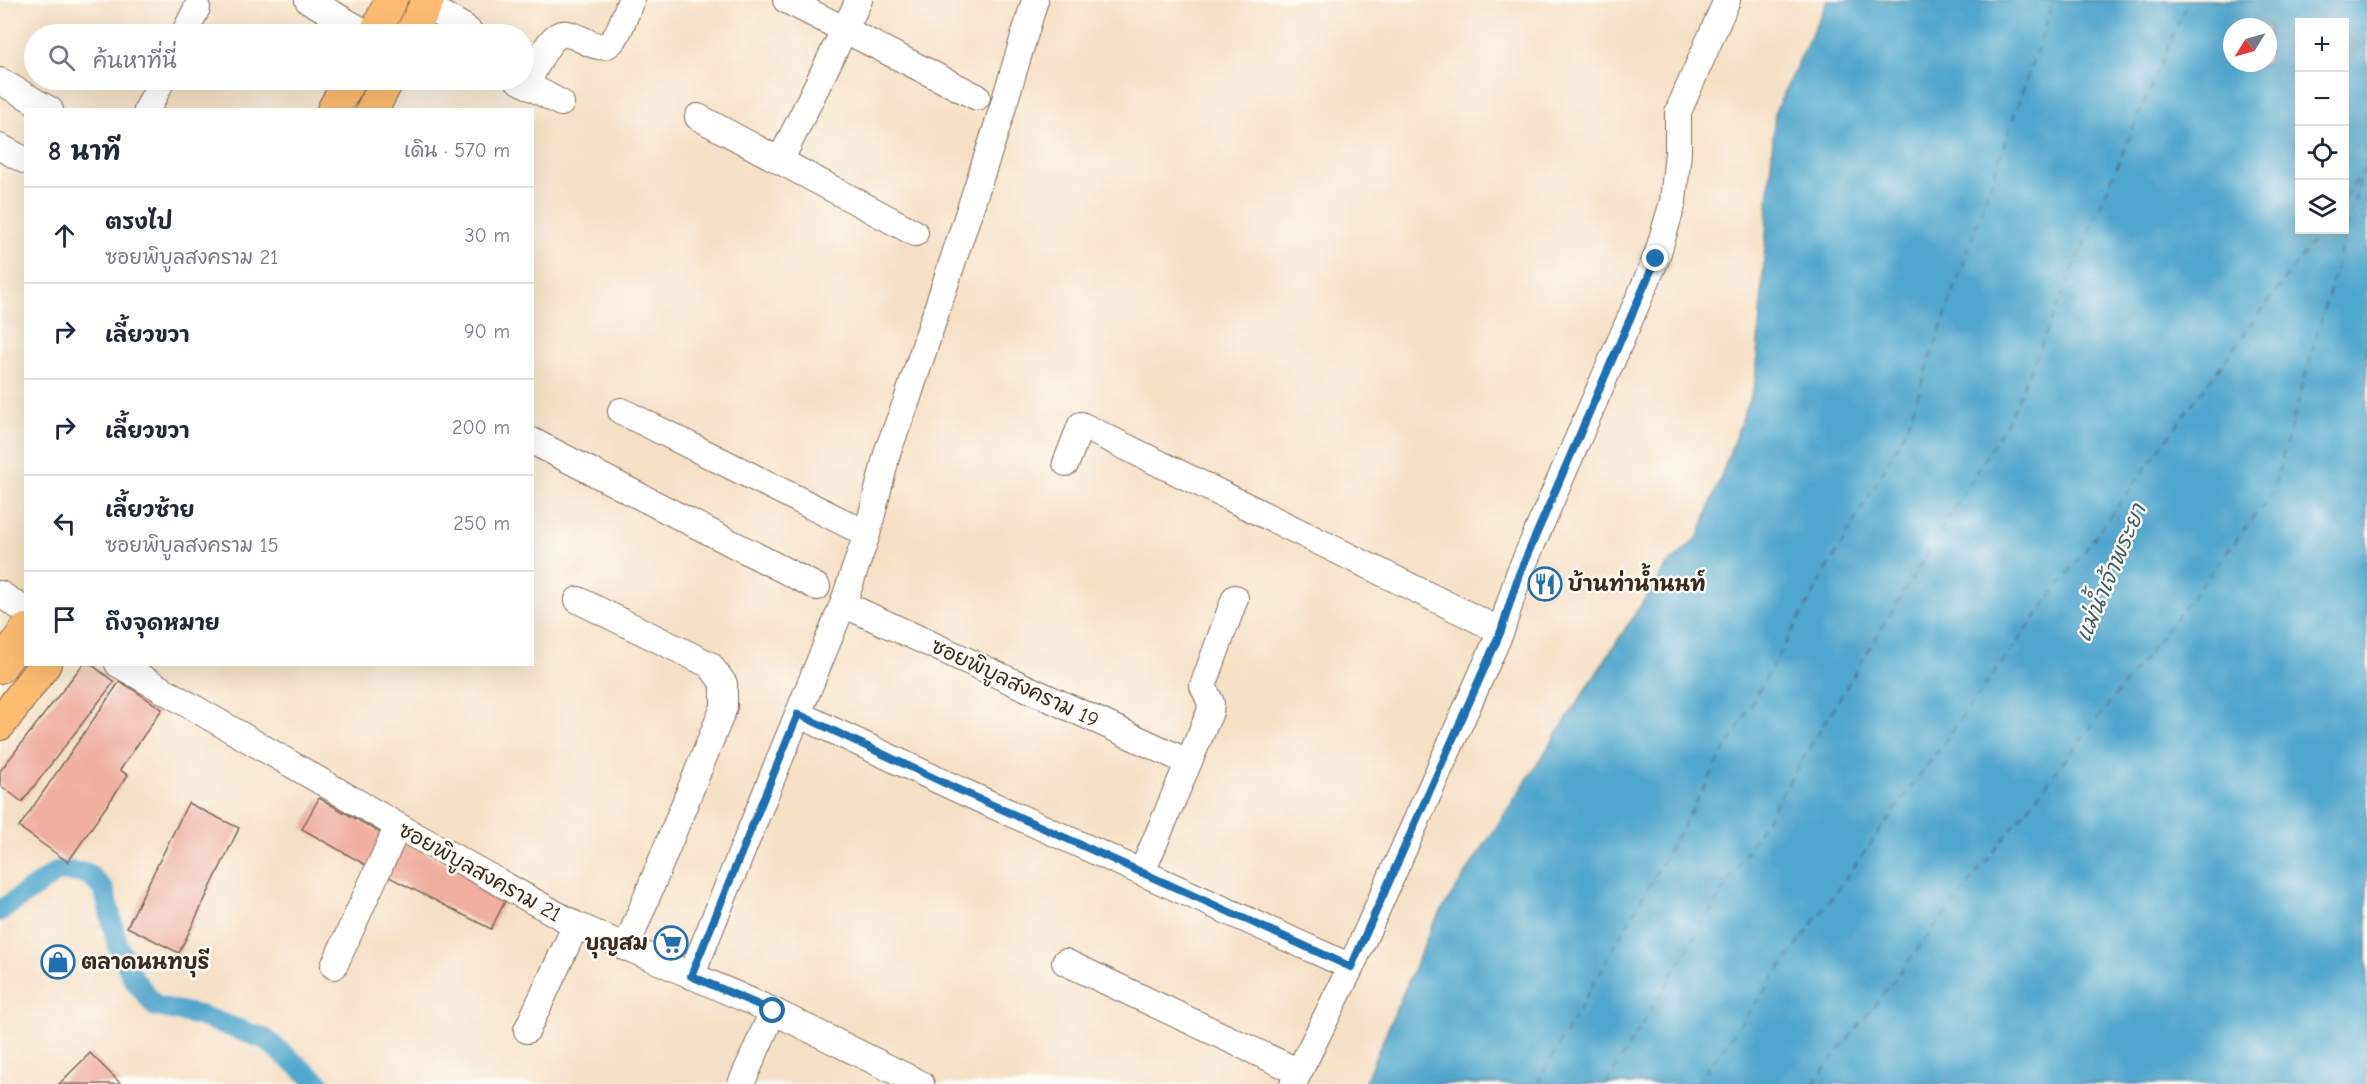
<!DOCTYPE html>
<html lang="th">
<meta charset="utf-8">
<style>
body{margin:0;font-family:"Comic Neue","Playpen Sans Thai",sans-serif;background:#f2f2f3;color:#1f2937}
.controls{position:absolute;right:18px;top:18px;display:grid;overflow:hidden;border-radius:0px;box-shadow:0 6px 24px #0002}
.controls button{width:54px;height:54px;display:grid;place-items:center;padding:0;border:0;border-bottom:2px solid #e0e1e3;background:#fff;color:#1f2937;font:30px sans-serif}
.compass{position:absolute;left:2223px;top:18px;width:54px;height:54px;border-radius:50%;background:#fff;box-shadow:0 6px 24px #0002;rotate:233deg}
.stop{position:absolute;width:18px;height:18px;margin:-14px;border:4px solid #1f6fb2;border-radius:50%;background:#fff}
.stop.end{background:#1f6fb2;border-color:#fff;box-shadow:0 2px 6px #0008}
.list{margin:0;padding:0;list-style:none}
h2{display:flex;justify-content:space-between;align-items:center;height:78px;margin:0;padding:0 24px;font-size:26px}
h2 small{font-size:20px;font-weight:400;color:#747a83}
.list li{display:grid;grid-template-columns:39px 1fr auto;gap:18px;align-items:center;box-sizing:border-box;height:96px;padding:0 24px;border-top:2px solid #e0e1e3}
.list b{display:block;font-size:22px;white-space:nowrap}
.list p{margin:0;font-size:20px;white-space:nowrap;color:#747a83}
.list em{font-size:20px;font-style:normal;color:#747a83}
.icon{flex:none;width:33px;height:33px;fill:none;stroke:currentColor;stroke-width:2;stroke-linecap:round;stroke-linejoin:round}
.map{position:relative;flex:none;width:2367px;height:1084px;overflow:hidden}
.search{position:absolute;background:#fff;box-shadow:0 6px 24px #0002;left:24px;top:24px;width:510px;height:66px;display:flex;align-items:center;gap:15px;box-sizing:border-box;padding:0 21px;border-radius:33px;color:#747a83;font-size:22px}
.panel{position:absolute;background:#fff;box-shadow:0 6px 24px #0002;left:24px;top:108px;width:510px;height:558px;border-radius:0px}
.map>svg:first-child{display:block}
.water{fill:#50a6cc;stroke:#466875;stroke-width:1.5;fill-rule:evenodd}
.lines{fill:none;stroke-linecap:round;stroke-linejoin:round}
.canal{stroke:#50a6cc;stroke-width:21}
.ferry{stroke:#435c64;stroke-width:1.5;stroke-dasharray:8 6;stroke-linecap:butt}
.building{fill:#efaf9f}
.minor-casing{stroke:#7c6a58;stroke-width:28}
.major-casing{stroke:#7c6a58;stroke-width:34}
.minor{stroke:#fff;stroke-width:26}
.major{stroke:#fdbc6f;stroke-width:32}
.route{stroke:#1f6fb2;stroke-width:8}
.labels{text-anchor:middle;dominant-baseline:central;stroke-width:5;stroke-linejoin:round;paint-order:stroke}
.poi-label{font-size:21px;font-weight:bold;fill:#3b2a1e;stroke:#fdfcf7;text-anchor:start}
.street-label{font-size:21px;fill:#3b2a1e;stroke:#fdfcf7}
.water-label{font-size:22px;font-style:italic;fill:#435c64;stroke:#fdfcf7}
</style>
<div class="map">
<svg width="2367" height="1084" viewBox="0 0 2367 1084">
<rect width="100%" height="100%" fill="#fdfcf7"/>
<filter id="ink" filterUnits="userSpaceOnUse"><feTurbulence type="fractalNoise" baseFrequency=".0167" numOctaves="2"/><feDisplacementMap in="SourceGraphic" scale="12" xChannelSelector="R" yChannelSelector="G"/><feConvolveMatrix kernelMatrix="1 2 1 2 8 2 1 2 1" color-interpolation-filters="sRGB"/></filter>
<filter id="wash" filterUnits="userSpaceOnUse"><feTurbulence type="fractalNoise" baseFrequency=".008" numOctaves="4" result="noise"/><feDisplacementMap in="SourceGraphic" scale="24" xChannelSelector="R" yChannelSelector="G"/><feGaussianBlur stdDeviation="1.35" result="paint"/><feColorMatrix in="noise" values="0 0 0 0 0 0 0 0 0 0 0 0 0 0 0 0 0 1.4 0 .05"/><feComposite in="paint" operator="in"/></filter>
<g filter="url(#wash)">
<rect width="100%" height="100%" fill="#f4e0c4"/>
<path class="water" d="M1828,0H2367V1084H1364L1433,924L1665,568L1699,536L1755,384L1775,112ZM2300,22H2344V230H2300ZM2232,27H2268V63H2232Z"/>
<g class="lines">
<path class="canal" d="M0,911L58,871L87,873L104,890L118,946L133,978L155,1006L201,1016L265,1039L320,1084"/>
<path class="ferry" d="M2344,197L2362,174
M1537,1084L1906,430L2054,0
M1606,1084L2011,415L2188,0
M1697,1084L1968,709L2321,230
M1813,1084L2272,494L2367,157"/>
</g>
<g id="blocks">
<path class="building" d="M83,664H91L114,682L22,802L0,785V771Z
M120,681L162,709L120,770L128,775L68,862L19,827Z
M319,798L388,837L371,868L302,829Z
M188,803L239,828L179,953L127,927Z
M402,841L508,895L491,929L385,875Z
M90,1053L121,1084H59Z"/>
</g>
</g>
<g filter="url(#ink)">
<use href="#blocks" fill-opacity="0" stroke="#7c6a58" stroke-width="1.5"/>
<g class="lines">
<g class="minor-casing">
<path id="minor" d="M308,0L368,34
M786,0L977,97
M425,5L464,27L471,34
M184,34L197,8
M518,80L561,103
M0,81L50,110
M527,84C533,72 546,43 557,36C576,25 597,61 614,39C621,29 626,12 631,0
M147,110L162,80
M698,117L915,233
M0,147L26,161
M780,161L859,0
M621,411L867,534
M532,441L817,587
M1066,463L1081,425L1501,631
M0,594L26,611
M578,600L710,665L724,684V707L626,948
M843,604L1188,762
M118,664L398,826L576,925L773,1011L921,1084
M798,714L957,789L1351,967
M1142,872L1210,712L1211,703L1203,686L1235,598
M1065,962L1299,1072
M334,966L398,826
M691,976L843,604L867,534L888,450L906,403L995,133L1035,0
M527,1030L576,925
M741,1084L773,1011
M1293,1084L1351,967L1501,631L1519,574L1656,259L1673,202L1678,152V112L1727,0"/>
</g>
<g class="major-casing">
<path id="major" d="M375,34L391,0
M411,34L428,0
M333,110L350,80
M372,110L388,80
M0,667L26,630
M0,724L45,664"/>
</g>
<use href="#minor" class="minor"/>
<use href="#major" class="major"/>
</g>
</g>
<g class="lines" filter="url(#ink)">
<path class="route" d="M773,1011L691,976L798,714L957,789L1351,967L1501,631L1519,574L1656,259"/>
</g>
<defs>
<g id="restaurant-ring" transform="scale(1.725)"><circle r="9.5" fill="#fdfcf7" stroke="#1f6fb2" stroke-width="1.5"/><path d="M-5-6h1v4h1v-4h1v4h1v-4h1v5L-1.5 .5V6h-2V.5L-5-1ZM5-6V6H3V1.5H1.5Q1.5-4 5-6Z" fill="#1f6fb2"/></g>
<g id="supermarket-ring" transform="scale(1.725)"><circle r="9.5" fill="#fdfcf7" stroke="#1f6fb2" stroke-width="1.5"/><path d="M-6-5.5h2.5l.6 2H6L4.5 2H-2.5L-4.4-4H-6ZM-1.5 3.2a1.3 1.3 0 1 0 .1 0ZM3 3.2a1.3 1.3 0 1 0 .1 0Z" fill="#1f6fb2"/></g>
<g id="shop-ring" transform="scale(1.725)"><circle r="9.5" fill="#fdfcf7" stroke="#1f6fb2" stroke-width="1.5"/><path d="M-5-2.5h2.3a2.7 3.5 0 0 1 5.4 0H5L5.5 6h-11ZM-1.5-2.5h3a1.5 2.3 0 0 0-3 0Z" fill="#1f6fb2"/></g>
</defs>
<g fill-rule="evenodd">
<use href="#restaurant-ring" x="1545" y="584"/>
<use href="#supermarket-ring" x="671" y="943"/>
<use href="#shop-ring" x="58" y="962"/>
</g>
<g class="labels">
<g class="poi-label">
<text x="1568" y="584">บ้านท่าน้ำนนท์</text>
<text x="648" y="943" text-anchor="end">บุญสม</text>
<text x="81" y="962">ตลาดนนทบุรี</text>
</g>
<g class="street-label">
<text transform="translate(1015 683) rotate(25)">ซอยพิบูลสงคราม 19</text>
<text transform="translate(480 872) rotate(29)">ซอยพิบูลสงคราม 21</text>
</g>
<g class="water-label">
<text transform="translate(2111 573) rotate(-67)">แม่น้ำเจ้าพระยา</text>
</g>
</g>
</svg>
<div class="controls">
<button>+</button>
<button>−</button>
<button><svg class="icon" aria-label="locate" viewBox="0 0 24 24"><circle cx="12" cy="12" r="6"/><path d="M12 2v4M12 18v4M2 12h4M18 12h4"/></svg></button>
<button><svg class="icon" aria-label="layers" viewBox="0 0 24 24"><path d="M12 4l9 5-9 5-9-5zM3 14l9 5 9-5"/></svg></button>
</div>
<svg class="compass" viewBox="-18 -18 36 36"><path d="M0-13l5 13h-10z" fill="#e53935"/><path d="M0 13l5-13h-10z" fill="#747a83"/></svg>
<div class="stop" style="left:773px;top:1011px"></div>
<div class="stop end" style="left:1656px;top:259px"></div>
<div class="search"><svg class="icon" aria-label="search" viewBox="0 0 24 24"><circle cx="10" cy="10" r="6"/><path d="M15 15l6 6"/></svg>ค้นหาที่นี่</div>
<section class="panel">
<h2>8 นาที<small>เดิน · 570 m</small></h2>
<ul class="list">
<li><svg class="icon" aria-label="ahead" viewBox="0 0 24 24"><path d="M12 20V5M6 11l6-6 6 6"/></svg><div><b>ตรงไป</b><p>ซอยพิบูลสงคราม 21</p></div><em>30 m</em></li>
<li><svg class="icon" aria-label="right" viewBox="0 0 24 24"><path d="M7 20v-9h11M14 6l5 5-5 5"/></svg><div><b>เลี้ยวขวา</b></div><em>90 m</em></li>
<li><svg class="icon" aria-label="right" viewBox="0 0 24 24"><path d="M7 20v-9h11M14 6l5 5-5 5"/></svg><div><b>เลี้ยวขวา</b></div><em>200 m</em></li>
<li><svg class="icon" aria-label="left" viewBox="0 0 24 24"><path d="M17 20v-9H6M10 6l-5 5 5 5"/></svg><div><b>เลี้ยวซ้าย</b><p>ซอยพิบูลสงคราม 15</p></div><em>250 m</em></li>
<li><svg class="icon" aria-label="arrive" viewBox="0 0 24 24"><path d="M6 21V4h12l-3 4 3 4H6"/></svg><div><b>ถึงจุดหมาย</b></div></li>
</ul>
</section>
</div>
